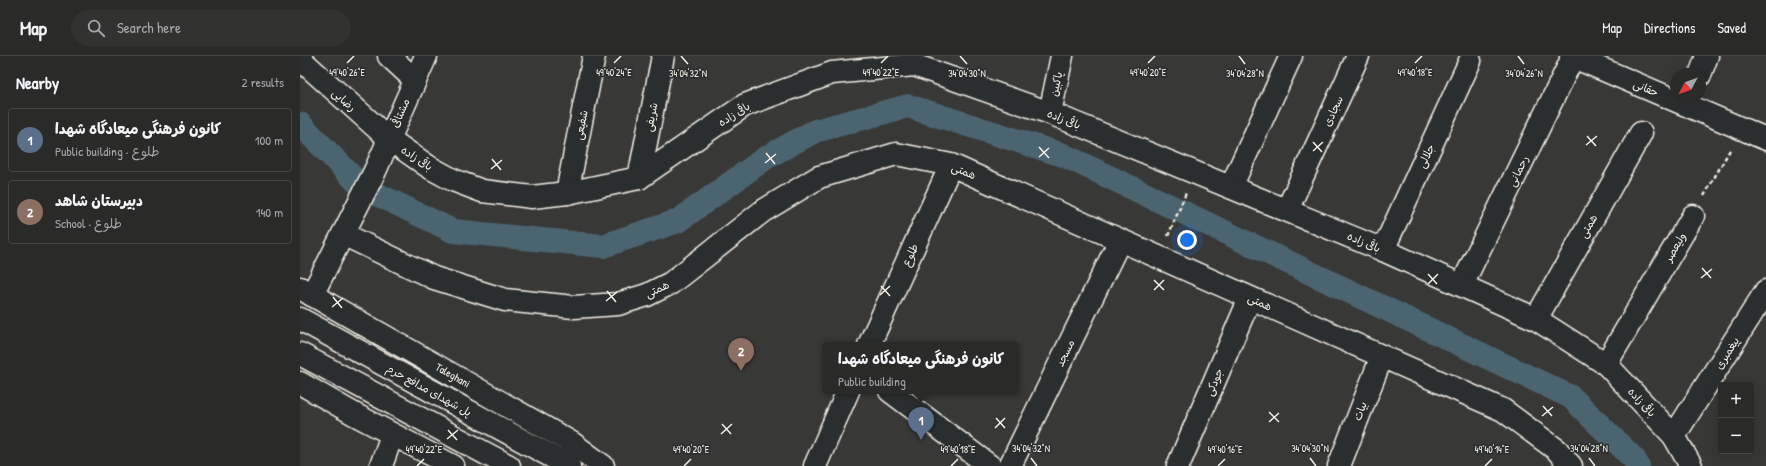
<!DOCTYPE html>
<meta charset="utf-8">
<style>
body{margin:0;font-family:"Patrick Hand","Playpen Sans Arabic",sans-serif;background:#323231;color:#f1f3f6}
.controls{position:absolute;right:12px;bottom:12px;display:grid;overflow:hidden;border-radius:4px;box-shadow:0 4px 16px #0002}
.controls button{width:36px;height:36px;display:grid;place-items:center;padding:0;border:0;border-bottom:1px solid #464646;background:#2a2a29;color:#f1f3f6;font:20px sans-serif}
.compass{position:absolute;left:1370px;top:12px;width:36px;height:36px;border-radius:50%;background:#2a2a29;box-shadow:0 4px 16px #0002;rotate:229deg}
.you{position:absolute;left:887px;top:184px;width:14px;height:14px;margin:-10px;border:3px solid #fff;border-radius:50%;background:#1a73e8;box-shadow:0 0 0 6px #1a73e833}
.badge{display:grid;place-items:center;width:26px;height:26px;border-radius:50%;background:#ff9aa2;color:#fff;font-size:13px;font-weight:700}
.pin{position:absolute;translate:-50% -33px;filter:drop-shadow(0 1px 2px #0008)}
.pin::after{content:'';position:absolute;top:21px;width:14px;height:12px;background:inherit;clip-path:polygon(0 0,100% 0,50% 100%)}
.popup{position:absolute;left:523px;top:286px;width:196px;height:52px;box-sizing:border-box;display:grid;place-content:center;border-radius:4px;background:#2a2a29;filter:drop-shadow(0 1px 3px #0005);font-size:13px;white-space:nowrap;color:#a5a7a8}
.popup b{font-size:15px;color:#f1f3f6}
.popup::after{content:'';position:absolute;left:50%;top:100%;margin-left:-8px;border:8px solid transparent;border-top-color:#2a2a29}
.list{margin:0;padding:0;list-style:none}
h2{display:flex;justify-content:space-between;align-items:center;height:52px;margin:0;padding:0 16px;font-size:17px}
h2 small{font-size:13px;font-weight:400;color:#a5a7a8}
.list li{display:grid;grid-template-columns:26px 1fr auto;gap:12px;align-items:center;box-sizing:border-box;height:64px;margin:0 8px 8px;padding:0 8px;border:1px solid #464646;border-radius:4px}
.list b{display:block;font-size:15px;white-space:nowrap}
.list p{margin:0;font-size:13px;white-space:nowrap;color:#a5a7a8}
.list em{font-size:13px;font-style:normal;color:#a5a7a8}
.icon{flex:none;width:22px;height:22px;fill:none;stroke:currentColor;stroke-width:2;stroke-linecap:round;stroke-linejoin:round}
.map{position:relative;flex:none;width:1466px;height:410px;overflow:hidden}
header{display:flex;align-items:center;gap:24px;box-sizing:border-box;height:56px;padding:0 20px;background:#2a2a29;border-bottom:1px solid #464646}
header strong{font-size:19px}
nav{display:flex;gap:22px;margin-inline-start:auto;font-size:14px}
.search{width:280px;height:36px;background:#323231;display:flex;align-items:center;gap:10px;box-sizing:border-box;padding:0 14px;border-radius:22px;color:#a5a7a8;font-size:15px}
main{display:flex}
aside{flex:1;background:#2a2a29}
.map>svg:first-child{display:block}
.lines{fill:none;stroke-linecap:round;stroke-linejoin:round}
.canal{stroke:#4b656f;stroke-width:24}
.street-casing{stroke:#f4f1e8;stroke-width:25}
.secondary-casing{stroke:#f4f1e8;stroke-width:25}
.path{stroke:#f4f1e8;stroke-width:2.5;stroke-dasharray:4 3;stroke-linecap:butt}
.street{stroke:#2a2d2e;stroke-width:22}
.secondary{stroke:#2a2d2e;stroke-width:22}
.ticks{fill:none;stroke:#f4f1e8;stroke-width:1.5}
.labels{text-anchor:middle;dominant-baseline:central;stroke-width:3;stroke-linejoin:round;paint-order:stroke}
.street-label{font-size:11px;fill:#f4f1e8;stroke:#2a2d2e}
.ticks-label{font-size:10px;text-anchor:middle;fill:#f4f1e8;stroke:#2a2d2e;stroke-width:3;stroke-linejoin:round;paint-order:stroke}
</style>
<header>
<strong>Map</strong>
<div class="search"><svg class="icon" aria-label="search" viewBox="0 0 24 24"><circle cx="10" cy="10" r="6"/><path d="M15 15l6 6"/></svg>Search here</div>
<nav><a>Map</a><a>Directions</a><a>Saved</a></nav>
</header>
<main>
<aside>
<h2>Nearby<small>2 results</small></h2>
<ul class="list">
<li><span class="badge" style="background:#5c6f8a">1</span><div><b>کانون فرهنگی میعادگاه شهدا</b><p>Public building · طلوع</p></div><em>100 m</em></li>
<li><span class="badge" style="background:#8d6e63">2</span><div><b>دبیرستان شاهد</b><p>School · طلوع</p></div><em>140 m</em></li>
</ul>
</aside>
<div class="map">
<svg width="1466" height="410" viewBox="0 0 1466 410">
<rect width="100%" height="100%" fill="#383837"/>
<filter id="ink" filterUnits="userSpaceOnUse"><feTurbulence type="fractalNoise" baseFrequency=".025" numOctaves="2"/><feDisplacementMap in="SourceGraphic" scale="8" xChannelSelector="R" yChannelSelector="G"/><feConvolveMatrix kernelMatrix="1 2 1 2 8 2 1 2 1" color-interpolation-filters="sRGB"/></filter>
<g filter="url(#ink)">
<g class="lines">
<path class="canal" d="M0,68L62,131L153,175L303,190L378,165L467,101L515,75L608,50L763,99L1271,341L1334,403L1338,410"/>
<g class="street-casing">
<path id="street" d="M89,0L115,24
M1400,19L1407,0
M750,57L762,0
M339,122L363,0
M931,131L991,0
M267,137L294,0
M987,154L1058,0
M43,178L134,222L205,244L274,251L318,248L347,239L371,227L463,155L519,121L596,98L651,109L1203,354L1257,394L1271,410
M1083,194L1170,5
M1162,229L1273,1
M1236,263L1341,77
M569,289L651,109
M1306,308L1393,160
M590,335L690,410
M1374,380L1466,235
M81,410L92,379
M515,410L548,335
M710,410L820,184
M878,410L950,242
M1039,410L1082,300"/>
</g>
<g class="secondary-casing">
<g id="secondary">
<path d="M1271,0L1466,83"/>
<path d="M0,3L89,83L129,111L153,124L182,135L232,141L267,137L339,122L445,49L532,17L614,9L750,57L1083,194L1236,263L1306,308L1374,380L1391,410"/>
<path id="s1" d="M0,232L272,387L303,410"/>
<path d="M12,239L75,115L126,0"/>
<path d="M0,263L269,410"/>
<path d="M0,298L209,410"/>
<path d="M0,327L54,358L153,410"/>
</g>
</g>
<path class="path" d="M1404,140L1431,92
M868,180L886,137"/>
<use href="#street" class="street"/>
<use href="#secondary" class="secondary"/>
</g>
</g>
<path class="ticks" d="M381,0L388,8M660,0L667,8M939,0L945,8M1218,0L1224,8M47,7L54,0M314,7L321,0M581,7L588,0M848,7L855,0M1115,7L1122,0M1287,80L1296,90M1013,86L1022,96M1286,89L1297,80M739,91L749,102M1013,95L1023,86M466,97L475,108M739,101L749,92M192,103L201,114M465,107L476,98M191,113L202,104M1402,212L1411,222M1128,218L1137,228M1401,222L1412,213M854,224L864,234M1128,228L1138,218M581,230L590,240M854,234L864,224M307,235L316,246M580,239L590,230M33,241L42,252M306,245L317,236M32,251L43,242M1243,350L1252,360M969,356L979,366M1242,360L1253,351M696,362L705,372M969,366L979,357M422,368L431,378M695,372L705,362M148,374L157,384M421,378L432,368M147,383L158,374M731,402L737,410M1010,402L1016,410M1289,402L1295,410M117,410L124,403M384,410L391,403M651,410L658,403M918,410L925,403M1185,410L1192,403"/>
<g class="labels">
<g class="street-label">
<text transform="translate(756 28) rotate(-78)">پاکبین</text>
<text transform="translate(1346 32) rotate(23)">حقانی</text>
<text transform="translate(44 44) rotate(42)">رضایی</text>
<text transform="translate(1033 55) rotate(-65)">سجادی</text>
<text transform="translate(100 57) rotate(-66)">مشتاقی</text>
<text transform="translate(434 58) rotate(-32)">باقی زاده</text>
<text transform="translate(351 61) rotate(-79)">شریفی</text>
<text transform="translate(764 63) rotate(22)">باقی زاده</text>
<text transform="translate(281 69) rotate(-79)">شفیعی</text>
<text transform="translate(1126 100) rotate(-65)">جلالی</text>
<text transform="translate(117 102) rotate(33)">باقی زاده</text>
<text transform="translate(664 115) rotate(22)">همتی</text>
<text transform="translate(1218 115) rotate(-64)">رحمانی</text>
<text transform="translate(1288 170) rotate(-61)">همتی</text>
<text transform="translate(1064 186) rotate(23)">باقی زاده</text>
<text transform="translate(1375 191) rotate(-60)">ولیعصر</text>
<text transform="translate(610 199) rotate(-65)">طلوع</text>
<text transform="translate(357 233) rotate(-26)">همتی</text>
<text transform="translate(960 246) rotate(24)">همتی</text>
<text transform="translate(765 297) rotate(-64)">مسجد</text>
<text transform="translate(1427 297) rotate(-58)">پیغمبری</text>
<text stroke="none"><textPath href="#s1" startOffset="176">Taleghani</textPath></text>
<text transform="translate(914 326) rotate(-67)">جودکی</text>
<text transform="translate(129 334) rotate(29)">پل شهدای مدافع حرم</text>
<text transform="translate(1342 346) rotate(47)">باقی زاده</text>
<text transform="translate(1060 355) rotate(-69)">بیات</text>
</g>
</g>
<g class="ticks-label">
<text x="47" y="20">49°40'26"E</text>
<text x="314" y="20">49°40'24"E</text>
<text x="581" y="20">49°40'22"E</text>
<text x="848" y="20">49°40'20"E</text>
<text x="1115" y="20">49°40'18"E</text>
<text x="388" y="21">34°04'32"N</text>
<text x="667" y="21">34°04'30"N</text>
<text x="945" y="21">34°04'28"N</text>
<text x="1224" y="21">34°04'26"N</text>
<text x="731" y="396">34°04'32"N</text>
<text x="1010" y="396">34°04'30"N</text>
<text x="1289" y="396">34°04'28"N</text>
<text x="124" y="397">49°40'22"E</text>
<text x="391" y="397">49°40'20"E</text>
<text x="658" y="397">49°40'18"E</text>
<text x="925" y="397">49°40'16"E</text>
<text x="1192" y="397">49°40'14"E</text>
</g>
</svg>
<div class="controls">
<button>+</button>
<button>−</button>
</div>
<svg class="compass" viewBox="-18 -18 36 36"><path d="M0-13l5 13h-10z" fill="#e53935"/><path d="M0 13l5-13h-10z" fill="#a5a7a8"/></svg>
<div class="you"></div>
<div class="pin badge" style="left:621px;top:384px;background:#5c6f8a">1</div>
<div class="popup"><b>کانون فرهنگی میعادگاه شهدا</b>Public building</div>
<div class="pin badge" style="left:441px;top:315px;background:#8d6e63">2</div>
</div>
</main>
